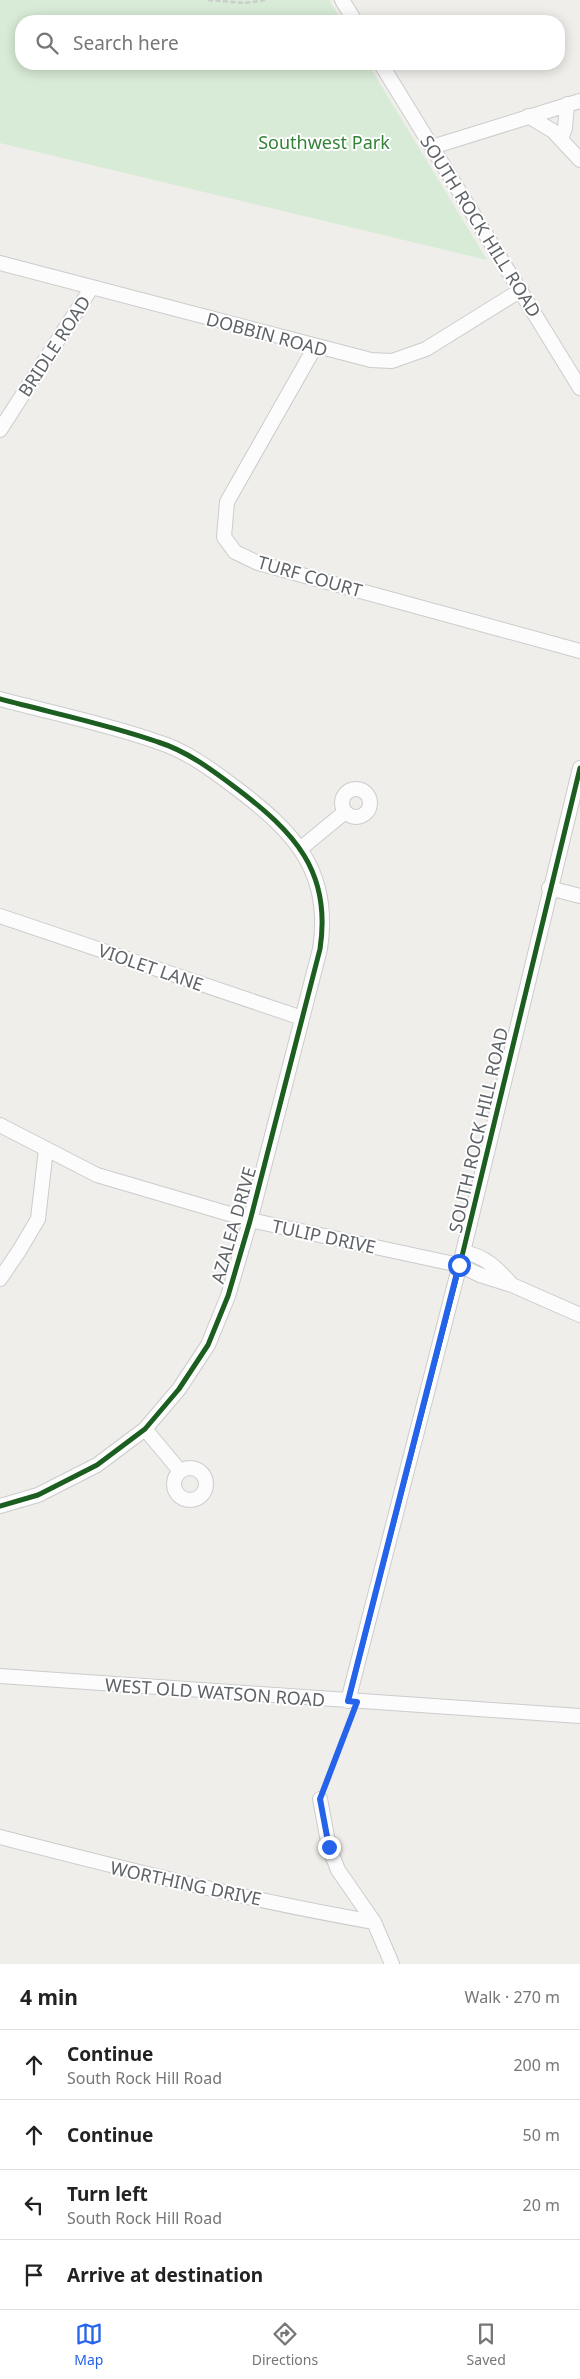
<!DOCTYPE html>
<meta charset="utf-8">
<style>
body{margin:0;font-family:"Noto Sans",sans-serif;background:#f6f6f6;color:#222}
.stop{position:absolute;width:15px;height:15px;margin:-11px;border:4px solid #2563eb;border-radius:50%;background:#fff}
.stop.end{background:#2563eb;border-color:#fff;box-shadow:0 1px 5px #0008}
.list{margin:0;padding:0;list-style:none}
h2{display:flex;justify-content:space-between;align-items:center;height:65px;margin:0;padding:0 20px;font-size:21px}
h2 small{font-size:16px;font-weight:400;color:#767676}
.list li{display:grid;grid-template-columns:32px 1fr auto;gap:15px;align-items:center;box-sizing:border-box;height:70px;padding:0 20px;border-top:1px solid #e0e0e0}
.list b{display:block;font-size:19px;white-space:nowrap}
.list p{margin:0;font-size:16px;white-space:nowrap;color:#767676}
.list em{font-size:16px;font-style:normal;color:#767676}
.icon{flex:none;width:28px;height:28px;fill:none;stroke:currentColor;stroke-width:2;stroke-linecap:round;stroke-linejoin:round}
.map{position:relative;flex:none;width:580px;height:1964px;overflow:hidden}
.search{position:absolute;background:#fff;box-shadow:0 2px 12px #0003;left:15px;right:15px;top:15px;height:55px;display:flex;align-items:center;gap:12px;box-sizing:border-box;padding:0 18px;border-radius:20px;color:#767676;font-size:19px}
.sheet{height:345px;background:#fff}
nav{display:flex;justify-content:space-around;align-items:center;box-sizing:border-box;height:70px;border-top:1px solid #e0e0e0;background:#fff;font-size:14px;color:#767676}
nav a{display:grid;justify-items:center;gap:2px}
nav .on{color:#2563eb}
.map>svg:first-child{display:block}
.green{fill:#d8ebd6}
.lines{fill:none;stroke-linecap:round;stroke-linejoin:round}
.street-casing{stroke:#cbcccc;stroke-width:16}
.path{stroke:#cacfcc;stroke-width:2.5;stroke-dasharray:5 2.5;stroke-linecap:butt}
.street{stroke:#fdfcfc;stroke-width:14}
.cycleway-casing{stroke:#fff;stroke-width:8}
.cycleway{stroke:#1b5e20;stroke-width:5}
.route{stroke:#2563eb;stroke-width:6}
.labels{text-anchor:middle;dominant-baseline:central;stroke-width:4;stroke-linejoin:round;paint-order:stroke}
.park-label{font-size:18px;fill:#348238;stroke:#fff}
.street-label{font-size:18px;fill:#5f6368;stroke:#fff}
</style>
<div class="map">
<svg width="580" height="1964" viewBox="0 0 580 1964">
<rect width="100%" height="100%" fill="#efeeea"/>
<path class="green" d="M0,0H329L342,21H21V64H368L487,260L0,143Z"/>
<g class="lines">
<g class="street-casing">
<path id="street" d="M342,0L355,21
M381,64L580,388
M528,116L553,131L580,160
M561,139L565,128L567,104
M432,147L580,101
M0,263L371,360L392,361L426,349L521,290
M315,347L227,502L224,537L235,552L258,563L580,651
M0,430L92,287
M0,699C52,713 107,724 158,742C187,751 212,770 236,788C294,832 332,871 320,949L250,1221L228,1296L208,1345L179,1389L145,1429L97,1465L38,1495L0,1506
M342 803a14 14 0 1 1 28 0a14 14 0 1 1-28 0Z
M300,849L345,812
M549,888L580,896
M0,916L302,1018
M0,1125L97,1175L250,1220L459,1265L480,1275L512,1285L580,1315
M463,1252C485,1256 497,1268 511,1284
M0,1279L19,1251L38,1219L46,1149
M145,1429L180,1471
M174 1484a16 16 0 1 1 32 0a16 16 0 1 1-32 0Z
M0,1676L580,1716
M348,1701L463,1252L580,768
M320,1799L329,1847L338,1870L374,1922L392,1964
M0,1837C124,1869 248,1900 374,1922"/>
</g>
<path class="path" d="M208,0L245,3L266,0
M325,1786L352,1714"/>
<use href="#street" class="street"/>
<g class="cycleway-casing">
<path id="cycleway" d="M0,699C52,713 107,724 158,742C187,751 212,770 236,788C294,832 332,871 320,949L250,1221L228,1296L208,1345L179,1389L145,1429L97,1465L38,1495L0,1506
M348,1701L463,1252L580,768"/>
</g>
<use href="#cycleway" class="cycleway"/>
</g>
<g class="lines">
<path class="route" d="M329,1847L320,1799L357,1702L348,1701L459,1265"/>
</g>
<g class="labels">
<g class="park-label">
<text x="324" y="142">Southwest Park</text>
</g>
<g class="street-label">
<text transform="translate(481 226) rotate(58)">SOUTH ROCK HILL ROAD</text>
<text transform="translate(267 334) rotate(15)">DOBBIN ROAD</text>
<text transform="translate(54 346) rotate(-57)">BRIDLE ROAD</text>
<text transform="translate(310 576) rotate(16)">TURF COURT</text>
<text transform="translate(151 967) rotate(19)">VIOLET LANE</text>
<text transform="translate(478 1130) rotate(-77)">SOUTH ROCK HILL ROAD</text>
<text transform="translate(233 1225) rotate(-74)">AZALEA DRIVE</text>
<text transform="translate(324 1236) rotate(12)">TULIP DRIVE</text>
<text transform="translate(215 1692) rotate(4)">WEST OLD WATSON ROAD</text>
<text transform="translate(186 1883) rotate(12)">WORTHING DRIVE</text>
</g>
</g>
</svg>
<div class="stop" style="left:459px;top:1265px"></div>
<div class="stop end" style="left:329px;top:1847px"></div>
<div class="search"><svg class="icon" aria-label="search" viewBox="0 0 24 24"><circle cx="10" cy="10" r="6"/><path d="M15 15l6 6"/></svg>Search here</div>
</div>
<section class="sheet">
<h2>4 min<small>Walk · 270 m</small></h2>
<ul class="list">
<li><svg class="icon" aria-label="ahead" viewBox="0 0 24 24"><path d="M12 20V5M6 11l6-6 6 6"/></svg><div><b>Continue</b><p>South Rock Hill Road</p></div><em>200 m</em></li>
<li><svg class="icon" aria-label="ahead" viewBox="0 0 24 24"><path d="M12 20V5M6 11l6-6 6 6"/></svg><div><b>Continue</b></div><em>50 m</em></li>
<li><svg class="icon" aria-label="left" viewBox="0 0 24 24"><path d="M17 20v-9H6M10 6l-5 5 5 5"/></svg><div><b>Turn left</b><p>South Rock Hill Road</p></div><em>20 m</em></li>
<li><svg class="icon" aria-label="arrive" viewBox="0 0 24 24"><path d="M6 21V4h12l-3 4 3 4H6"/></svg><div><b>Arrive at destination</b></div></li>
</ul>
</section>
<nav>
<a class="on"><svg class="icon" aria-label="map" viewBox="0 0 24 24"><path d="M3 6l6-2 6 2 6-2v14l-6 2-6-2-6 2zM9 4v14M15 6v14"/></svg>Map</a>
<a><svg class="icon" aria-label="directions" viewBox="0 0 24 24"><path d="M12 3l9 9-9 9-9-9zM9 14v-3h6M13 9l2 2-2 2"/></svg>Directions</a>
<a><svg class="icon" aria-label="saved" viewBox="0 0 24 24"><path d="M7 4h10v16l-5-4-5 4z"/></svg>Saved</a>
</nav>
